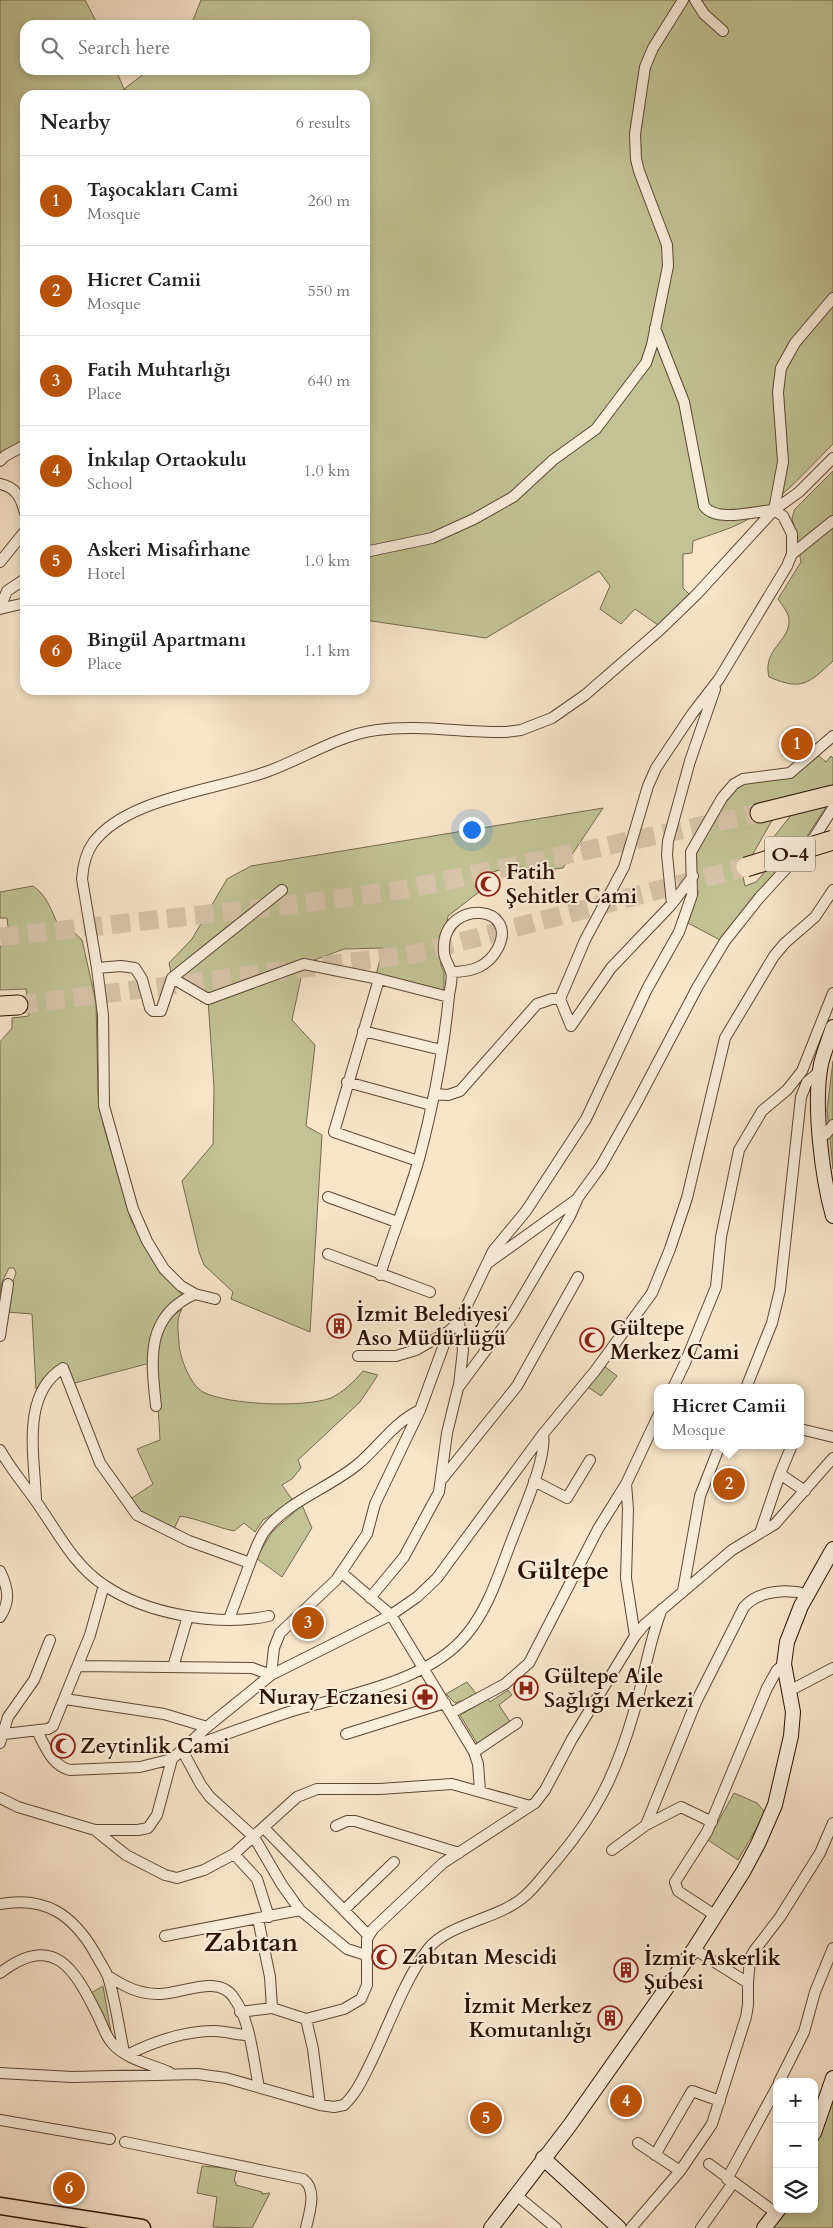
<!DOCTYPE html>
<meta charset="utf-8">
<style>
body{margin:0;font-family:Cardo,serif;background:#f6f6f6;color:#202124}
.controls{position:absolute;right:15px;bottom:15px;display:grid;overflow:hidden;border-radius:10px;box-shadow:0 2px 8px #0003}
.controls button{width:45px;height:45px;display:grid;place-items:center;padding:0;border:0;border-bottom:1px solid #e0e0e0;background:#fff;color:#202124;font:25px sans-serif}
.you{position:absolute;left:471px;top:829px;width:18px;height:18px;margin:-12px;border:4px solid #fff;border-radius:50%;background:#1a73e8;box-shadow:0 0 0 8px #1a73e833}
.badge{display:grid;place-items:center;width:32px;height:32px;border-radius:50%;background:#b45309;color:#fff;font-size:16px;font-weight:700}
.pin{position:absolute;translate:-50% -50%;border:2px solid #fff;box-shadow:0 1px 5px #0006}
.popup{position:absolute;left:654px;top:1384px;width:150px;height:65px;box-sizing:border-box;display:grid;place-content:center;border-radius:10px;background:#fff;filter:drop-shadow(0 1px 4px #0005);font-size:16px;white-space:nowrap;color:#757577}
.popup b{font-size:19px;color:#202124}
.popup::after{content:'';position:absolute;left:50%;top:100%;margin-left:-10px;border:10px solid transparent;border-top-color:#fff}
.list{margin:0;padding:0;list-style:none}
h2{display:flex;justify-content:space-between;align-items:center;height:65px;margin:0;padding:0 20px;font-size:21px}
h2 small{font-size:16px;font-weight:400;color:#757577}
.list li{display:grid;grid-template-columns:32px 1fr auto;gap:15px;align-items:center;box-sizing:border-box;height:90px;padding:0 20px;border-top:1px solid #e0e0e0}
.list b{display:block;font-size:19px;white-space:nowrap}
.list p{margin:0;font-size:16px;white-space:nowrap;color:#757577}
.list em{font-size:16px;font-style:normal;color:#757577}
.icon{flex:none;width:28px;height:28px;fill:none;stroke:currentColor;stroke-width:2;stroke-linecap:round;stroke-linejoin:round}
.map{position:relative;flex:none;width:833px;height:2228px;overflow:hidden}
.search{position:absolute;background:#fff;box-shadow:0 2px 8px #0003;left:20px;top:20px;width:350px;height:55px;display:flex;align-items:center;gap:12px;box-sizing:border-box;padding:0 18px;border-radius:15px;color:#757577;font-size:19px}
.panel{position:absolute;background:#fff;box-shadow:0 2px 8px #0003;left:20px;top:90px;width:350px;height:605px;border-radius:15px}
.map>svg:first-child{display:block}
.green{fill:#c2c394;stroke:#776a4b}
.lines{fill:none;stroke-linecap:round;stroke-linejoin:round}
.motorway-tunnel{stroke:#d9c5ac;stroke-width:19;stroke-dasharray:19 9;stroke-linecap:butt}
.minor-casing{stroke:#5f4634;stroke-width:12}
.secondary-casing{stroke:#2c1102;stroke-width:16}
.trunk-casing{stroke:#2c1102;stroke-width:19}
.motorway-casing{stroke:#2c1102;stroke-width:21}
.minor{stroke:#faeedd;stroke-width:10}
.secondary{stroke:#faeedd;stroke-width:14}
.trunk{stroke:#f8e5ca;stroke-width:16}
.motorway{stroke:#f8e5ca;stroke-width:19}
.motorway-bridge-casing{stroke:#2c1102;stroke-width:21;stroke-linecap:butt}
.motorway-bridge{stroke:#f8e5ca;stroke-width:19}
.labels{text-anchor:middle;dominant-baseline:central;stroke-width:4;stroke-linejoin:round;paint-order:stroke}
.shield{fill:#faeedd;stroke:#6a5344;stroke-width:1}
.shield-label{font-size:20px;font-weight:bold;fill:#2c1102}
.poi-label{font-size:21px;font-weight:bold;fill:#2c1102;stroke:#faeedd;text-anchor:start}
.district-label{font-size:26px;font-weight:bold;fill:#2c1102;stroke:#faeedd}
</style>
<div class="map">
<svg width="833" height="2228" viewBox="0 0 833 2228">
<rect width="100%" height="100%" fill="#f8e5ca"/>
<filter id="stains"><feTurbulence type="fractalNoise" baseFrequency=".004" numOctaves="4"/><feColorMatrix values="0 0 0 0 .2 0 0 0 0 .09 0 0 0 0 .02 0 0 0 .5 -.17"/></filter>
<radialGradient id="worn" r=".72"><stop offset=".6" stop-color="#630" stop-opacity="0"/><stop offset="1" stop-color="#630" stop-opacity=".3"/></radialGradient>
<path class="green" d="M0,0H85L98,25H25V70H116L124,89L149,70H365V25H191L201,0H833V444C806,471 778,504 743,522C728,530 709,535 693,541L692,553L683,554V588L689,594L658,625L635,609L621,624L600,609L610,586L599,571L486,638L365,620V95H138L124,89L118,95H25V439L0,454Z
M833,471V661C808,684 802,691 769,677C762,649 790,642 789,620C789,613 782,605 778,599L801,562L792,518L795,509Z
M819,756L826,762L831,756L833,758V785L754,804L755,818L774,817L750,859L740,862L745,886L756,882L769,867L788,862L720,940L688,923L698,893L694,855L701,839L734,789L745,782L789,778Z
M828,804L804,841L766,854L765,848L796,809Z
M603,808L563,868L529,873L518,865L489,873L475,886L479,892L448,916L441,956V966L444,972V992L376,975L383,948L344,949L304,964L292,1020L315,1045L306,1126L322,1135L310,1332L231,1299L233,1292L204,1265L199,1252L182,1181L213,1144L214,1088L208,999L172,978L169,963L192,939L227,879L251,866Z
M33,886C47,895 52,912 59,927C69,926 76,934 82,940L96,1002L98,1093L103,1124L131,1220L150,1255L182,1295C152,1319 152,1325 150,1363L71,1384L59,1370L36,1389L32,1314L7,1312L9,1293L16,1273L14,1268H9L2,1282L0,1296V1042L12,1028V1018L29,1016L26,989L0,990V946L10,945L7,918H0V892Z
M833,1061V1169L827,1110Z
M182,1309C176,1319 178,1330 179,1342C179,1356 190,1385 203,1392C228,1405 304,1408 331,1398C343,1392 354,1382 363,1371L378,1375L360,1402L298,1460L301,1468L292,1479L282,1485L294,1502L263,1520L255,1532L244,1523L234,1531C215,1527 199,1519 180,1516L173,1531L142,1515L129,1500L153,1484L137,1449L160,1440C159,1411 152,1357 161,1330C165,1320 174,1315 182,1309Z
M604,1366L617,1376L601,1396L588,1387Z
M302,1505L312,1528L282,1577L256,1558L272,1532Z
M467,1682L478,1696L455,1703L446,1694Z
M508,1690L512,1695L499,1705L510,1722L478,1745L460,1715L488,1699L490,1702Z
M734,1793L757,1803L764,1811L763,1817L738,1860L708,1840Z
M103,1986L111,2032L91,1993Z
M833,2090V2228H773L788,2209H814V2162L819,2135Z
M202,2166L237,2169L234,2181L236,2182V2185L262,2192V2194L270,2193L252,2228L213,2227L217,2197L197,2193Z"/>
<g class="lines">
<path class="motorway-tunnel" d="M0,937L290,905L402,890L760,813
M18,1005L414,954L746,867"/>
<g class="minor-casing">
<path id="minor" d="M695,0L704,14L723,31
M0,461L5,456L25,445
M0,484C16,487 21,498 25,513
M774,510L783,462L778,392L781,368L795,343L833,298
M365,552L432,538L474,519L513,497L553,460L596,429L646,363L652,345L668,266L667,245L639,171L636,159L635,134L645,67L653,48L683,0
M792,554L833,521
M0,562L25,531
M0,608L7,591L25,579
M0,609L25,603
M672,904L667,855L668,841L690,761L715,689
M97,968L121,966L135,968L142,979L150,1008L153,1011H161L172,978L282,890
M172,978L208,999L304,964L379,979L449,997
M379,979L334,1132L418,1161
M560,999L585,940L624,867L648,786L656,768L692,714L719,679L787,566L792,554V534L783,516L774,510C756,511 716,523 704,506L684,402L655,328
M571,1026L611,968L672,904L693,876
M363,1031L442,1050
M347,1082L431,1105
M434,1094L448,1095L460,1091L537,1004L552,999H560L571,1026
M821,1135L826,1134L833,1125
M328,1197L397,1222
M328,1254L430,1292
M488,1263L577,1199L601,1166L637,1102L698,986L725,941L760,897L814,838L833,808
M380,1275C392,1236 408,1198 419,1159C433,1106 444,1050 449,995C450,989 453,978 451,972C447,959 443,960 444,944C448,899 519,905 498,948C488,967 472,972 451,972
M215,1299L195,1294L181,1286L164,1269L147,1241L133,1209L104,1106L103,1015L97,968L82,879C83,866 85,854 93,843C126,798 216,790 266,772C303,759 338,735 377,730C419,724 463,733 506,732L521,730L552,718L585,695L661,629L697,594L774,510L799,492L833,458
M0,1336L8,1284
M358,1356H396L416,1350L449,1331L459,1322L493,1251L526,1211L586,1119L647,989L679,932L692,895L691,852L722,798L734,784L743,779L790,773L833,736
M459,1385L463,1350L459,1322
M673,1388L685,1363L716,1287L721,1237L739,1150L762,1111L787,1090L802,1071L833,993
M746,1388L772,1323L780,1290L801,1097L807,1082L820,1071
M156,1406C151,1360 145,1316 195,1294
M800,1429L833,1437
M792,1445L780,1474L805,1491
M0,1450C10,1468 23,1483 35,1500C56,1529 73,1565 104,1585C146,1614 219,1627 269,1616
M443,1478L517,1386L578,1277
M534,1481L567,1498L590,1460
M626,1484L628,1509L626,1578L635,1636
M36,1501C35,1458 20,1395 63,1368L100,1463L137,1515L189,1541L250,1563C254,1553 258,1541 264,1532C286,1502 329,1488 357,1465C379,1447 393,1423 420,1410
M760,1533L780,1474
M0,1571C8,1588 11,1601 0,1617
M342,1573L391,1615L474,1752L478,1764L480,1791
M683,1591L700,1496L720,1445
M370,1598L404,1557L439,1492L447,1433L458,1388L512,1315L570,1216L577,1200
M229,1619L250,1563
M78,1666L252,1668L271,1675
M173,1667L188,1616
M271,1675L274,1648L280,1633L336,1580L367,1534L375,1504L420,1410L449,1331
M789,1691L833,1668
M65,1699L164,1714L207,1727
M451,1713L505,1684L529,1663L598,1529L626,1484L658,1416
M37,1731C45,1746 52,1766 70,1770L140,1767L172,1759
M4,1734L48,1729L53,1726L90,1635L104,1585
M346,1734L445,1703
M0,1743L8,1717L34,1680L50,1640
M474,1752L517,1723
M0,1798L18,1807L95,1830H138L148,1828L157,1815L172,1759L207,1727L271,1675L391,1615L417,1597L437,1578L543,1434L595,1371L652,1293L670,1249L687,1198L725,1038L774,956L785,943L815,917L833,890
M646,1825L681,1807L712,1822
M336,1826L347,1821H355L459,1853
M264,1828L368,1935
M95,1830L126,1855L165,1875L177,1878L204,1870L234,1854L297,1797L317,1789H380L452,1784L530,1806
M612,1850L646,1825L696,1702L744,1607C758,1590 788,1589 807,1594
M234,1854L257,1879L269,1917
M0,1904C46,1896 73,1915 95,1953C99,1961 105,1969 108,1977C115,1998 119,2029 124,2052
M344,1910L394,1862
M716,1916L678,1891L675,1882L707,1832L767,1688L777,1670L784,1664
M258,1919L270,1977L272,2008
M165,1936L300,1910
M366,1955L347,1949L300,1910L282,1885L254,1837L210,1797L201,1785L182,1750C218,1737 253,1724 289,1712C345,1695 429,1682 467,1634C491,1605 501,1566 515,1532C524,1508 547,1458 543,1434
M0,1973C54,1932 74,1968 98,2016C102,2024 105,2035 112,2043C125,2059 150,2064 169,2072
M108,1976C124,1986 138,1994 158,1994C181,1995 218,1973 234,1998C251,2022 253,2059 259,2087
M748,1983L750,1958L754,1951L780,1917L820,1853L833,1823
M240,2012L272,2008L306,2019L313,2049L320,2105
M306,2019L344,2009L361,1999L367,1985V1939L373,1929L443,1863L535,1803L545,1790L572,1739L635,1636L645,1624L732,1550L775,1524L833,1458
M127,2055C153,2042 184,2031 214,2031C226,2031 236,2035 248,2035
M0,2073L72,2077L197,2074L226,2078L320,2105L334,2107L344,2105C357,2093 364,2076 372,2060C388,2027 406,1977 428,1949C448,1923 501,1919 526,1895C537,1885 546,1872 556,1861C597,1812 615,1776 633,1715C644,1680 648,1644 662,1609
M779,2082L804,2032L815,1992L833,1948
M0,2120L110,2139
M125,2142L303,2179C318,2190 309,2213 306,2228
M638,2143L680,2171
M655,2155L692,2091L720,2101
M709,2164L776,2213
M727,2179L777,2087
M515,2194L556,2228
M631,2228L680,2171L712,2124L746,2017L748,2005V1983L694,1949
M701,2228L733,2183"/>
</g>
<g class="secondary-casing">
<path id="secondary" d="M833,1027C829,1039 824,1052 821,1064C813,1104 822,1177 833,1216
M814,2133L833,2078
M543,2158L619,2228
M491,2228L570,2125L694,1949L743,1872L758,1844L775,1805L791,1736L793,1712L784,1664L787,1642L801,1606L833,1549
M764,2228L779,2209"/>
</g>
<g class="trunk-casing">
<path id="trunk" d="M0,2206L142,2228"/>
</g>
<g class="motorway-casing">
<path id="motorway" d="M760,813L833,795
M0,1006L18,1005"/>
</g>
<use href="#minor" class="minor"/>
<use href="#secondary" class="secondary"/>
<use href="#trunk" class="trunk"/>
<use href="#motorway" class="motorway"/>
<g class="motorway-bridge-casing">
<path id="motorway-bridge" d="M746,867L833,840"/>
</g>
<use href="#motorway-bridge" class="motorway-bridge"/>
</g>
<defs>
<g id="mosque-ring" transform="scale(1.25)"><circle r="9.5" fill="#faeedd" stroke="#8f2418" stroke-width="1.5"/><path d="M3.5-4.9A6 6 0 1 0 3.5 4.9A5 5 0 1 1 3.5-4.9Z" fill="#8f2418"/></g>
<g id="building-ring" transform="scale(1.25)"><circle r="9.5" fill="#faeedd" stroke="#8f2418" stroke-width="1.5"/><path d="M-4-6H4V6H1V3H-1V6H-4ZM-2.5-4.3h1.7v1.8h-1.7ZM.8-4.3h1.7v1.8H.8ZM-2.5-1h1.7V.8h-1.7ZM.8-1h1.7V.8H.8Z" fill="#8f2418"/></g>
<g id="hospital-ring" transform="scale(1.25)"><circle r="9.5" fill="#faeedd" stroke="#8f2418" stroke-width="1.5"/><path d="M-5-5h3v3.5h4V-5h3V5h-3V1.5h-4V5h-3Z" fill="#8f2418"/></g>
<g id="pharmacy-ring" transform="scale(1.25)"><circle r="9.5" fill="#faeedd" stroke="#8f2418" stroke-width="1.5"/><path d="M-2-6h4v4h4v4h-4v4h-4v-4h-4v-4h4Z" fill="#8f2418"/></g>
</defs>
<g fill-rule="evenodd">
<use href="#mosque-ring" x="488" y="884"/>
<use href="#building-ring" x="339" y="1326"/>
<use href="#mosque-ring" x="592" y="1340"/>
<use href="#hospital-ring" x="526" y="1688"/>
<use href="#pharmacy-ring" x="425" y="1697"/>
<use href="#mosque-ring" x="63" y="1746"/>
<use href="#mosque-ring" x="384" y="1957"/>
<use href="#building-ring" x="626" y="1970"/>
<use href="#building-ring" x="610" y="2018"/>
</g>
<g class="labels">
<rect class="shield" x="765" y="836.5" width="50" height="35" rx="4"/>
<g class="shield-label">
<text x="790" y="854">O-4</text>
</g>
<g class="poi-label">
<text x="506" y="872">Fatih<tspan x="506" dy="24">Şehitler Cami</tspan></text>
<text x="356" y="1314">İzmit Belediyesi<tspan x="356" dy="24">Aso Müdürlüğü</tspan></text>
<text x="610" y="1328">Gültepe<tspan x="610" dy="24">Merkez Cami</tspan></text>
<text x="544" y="1676">Gültepe Aile<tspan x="544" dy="24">Sağlığı Merkezi</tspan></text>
<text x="408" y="1697" text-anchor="end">Nuray Eczanesi</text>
<text x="80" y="1746">Zeytinlik Cami</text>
<text x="402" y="1957">Zabıtan Mescidi</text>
<text x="644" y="1958">İzmit Askerlik<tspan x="644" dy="24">Şubesi</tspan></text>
<text x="592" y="2006" text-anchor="end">İzmit Merkez<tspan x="592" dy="24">Komutanlığı</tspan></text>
</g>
<g class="district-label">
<text x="563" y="1570">Gültepe</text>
<text x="251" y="1942">Zabıtan</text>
</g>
</g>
<rect width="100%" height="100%" filter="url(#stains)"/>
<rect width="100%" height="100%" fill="url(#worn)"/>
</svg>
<div class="controls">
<button>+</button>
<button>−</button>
<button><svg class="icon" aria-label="layers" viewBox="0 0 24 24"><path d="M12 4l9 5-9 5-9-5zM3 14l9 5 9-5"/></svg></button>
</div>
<div class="you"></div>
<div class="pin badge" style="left:797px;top:744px">1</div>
<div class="pin badge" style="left:729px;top:1484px">2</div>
<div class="popup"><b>Hicret Camii</b>Mosque</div>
<div class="pin badge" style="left:308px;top:1623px">3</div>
<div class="pin badge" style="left:626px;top:2101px">4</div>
<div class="pin badge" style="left:486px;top:2118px">5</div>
<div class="pin badge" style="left:69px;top:2188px">6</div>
<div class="search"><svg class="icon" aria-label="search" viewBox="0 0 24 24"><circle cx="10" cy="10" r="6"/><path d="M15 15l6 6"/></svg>Search here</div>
<section class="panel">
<h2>Nearby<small>6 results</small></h2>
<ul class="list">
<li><span class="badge">1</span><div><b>Taşocakları Cami</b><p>Mosque</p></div><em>260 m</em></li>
<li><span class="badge">2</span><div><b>Hicret Camii</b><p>Mosque</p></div><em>550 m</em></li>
<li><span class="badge">3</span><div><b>Fatih Muhtarlığı</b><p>Place</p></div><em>640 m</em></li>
<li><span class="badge">4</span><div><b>İnkılap Ortaokulu</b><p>School</p></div><em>1.0 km</em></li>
<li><span class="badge">5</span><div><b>Askeri Misafirhane</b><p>Hotel</p></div><em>1.0 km</em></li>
<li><span class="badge">6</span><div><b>Bingül Apartmanı</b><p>Place</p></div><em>1.1 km</em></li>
</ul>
</section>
</div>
